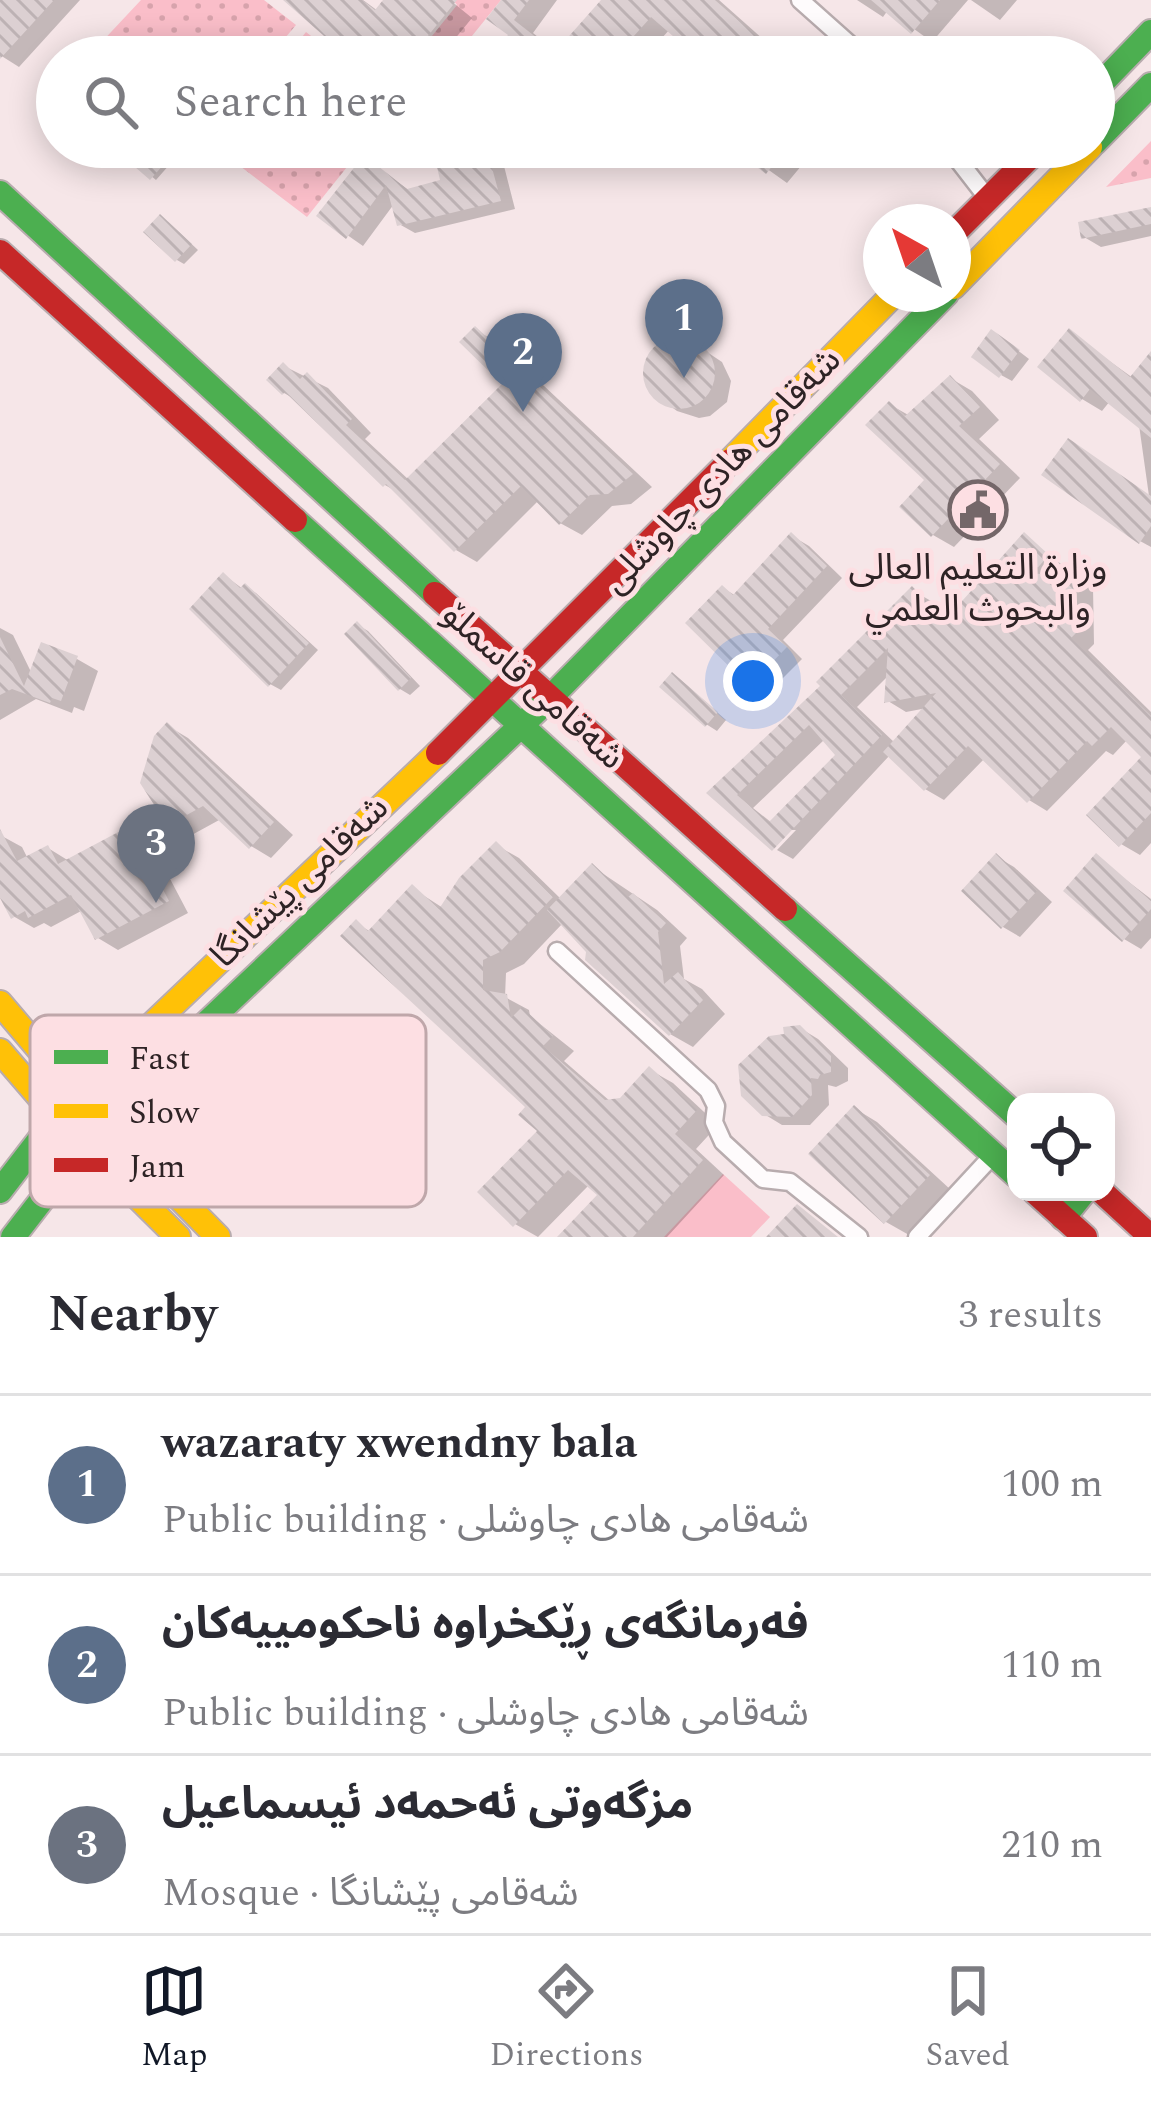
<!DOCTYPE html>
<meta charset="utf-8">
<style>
body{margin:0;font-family:Spectral,"Noto Sans Arabic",serif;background:#f2f2f3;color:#2b2b33}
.controls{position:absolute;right:36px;bottom:36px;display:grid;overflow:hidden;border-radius:24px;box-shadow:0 6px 30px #0003}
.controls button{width:108px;height:108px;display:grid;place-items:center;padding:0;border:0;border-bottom:3px solid #e1e1e2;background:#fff;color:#2b2b33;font:60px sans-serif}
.compass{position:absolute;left:863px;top:204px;width:108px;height:108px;border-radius:50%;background:#fff;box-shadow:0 6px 30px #0003;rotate:320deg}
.you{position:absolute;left:753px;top:681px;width:42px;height:42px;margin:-30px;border:9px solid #fff;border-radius:50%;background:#1a73e8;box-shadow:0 0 0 18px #1a73e833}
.badge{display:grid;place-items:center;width:78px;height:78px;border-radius:50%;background:#111827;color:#fff;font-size:39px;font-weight:700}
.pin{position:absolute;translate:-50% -99px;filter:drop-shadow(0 3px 6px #0008)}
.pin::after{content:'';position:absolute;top:63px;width:42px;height:36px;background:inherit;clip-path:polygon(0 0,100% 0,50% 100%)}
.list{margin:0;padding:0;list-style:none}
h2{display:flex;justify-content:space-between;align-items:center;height:156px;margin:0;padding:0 48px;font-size:51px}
h2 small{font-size:39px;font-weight:400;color:#7c7c81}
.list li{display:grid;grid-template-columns:78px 1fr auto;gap:36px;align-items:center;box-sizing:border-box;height:180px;padding:0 48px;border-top:3px solid #e1e1e2}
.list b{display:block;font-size:45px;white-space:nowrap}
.list p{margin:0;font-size:39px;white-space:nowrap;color:#7c7c81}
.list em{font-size:39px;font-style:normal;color:#7c7c81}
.icon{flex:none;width:66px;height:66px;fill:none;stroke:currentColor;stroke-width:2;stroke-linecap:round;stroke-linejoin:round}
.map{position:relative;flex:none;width:1151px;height:1237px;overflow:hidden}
.search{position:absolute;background:#fff;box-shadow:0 6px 30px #0003;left:36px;right:36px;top:36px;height:132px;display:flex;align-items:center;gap:30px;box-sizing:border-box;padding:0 42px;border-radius:66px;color:#7c7c81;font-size:45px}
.sheet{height:696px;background:#fff}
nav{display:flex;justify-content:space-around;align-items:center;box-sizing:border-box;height:168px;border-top:3px solid #e1e1e2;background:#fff;font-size:33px;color:#7c7c81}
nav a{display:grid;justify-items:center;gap:6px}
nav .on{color:#111827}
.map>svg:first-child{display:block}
.grass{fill:url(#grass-dots)}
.garden{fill:#fabec9}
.shadow{fill:#0003;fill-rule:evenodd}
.building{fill:url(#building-back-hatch);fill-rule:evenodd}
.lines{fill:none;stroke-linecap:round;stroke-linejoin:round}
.street-casing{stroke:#b8acae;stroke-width:21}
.fast-casing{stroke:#b8acae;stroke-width:28}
.slow-casing{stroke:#b8acae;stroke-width:28}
.jam-casing{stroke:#b8acae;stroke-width:28}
.street{stroke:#fefbfc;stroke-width:16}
.fast{stroke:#4caf50;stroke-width:24}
.slow{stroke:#ffc107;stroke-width:24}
.jam{stroke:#c62828;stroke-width:24}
.labels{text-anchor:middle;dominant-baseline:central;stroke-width:10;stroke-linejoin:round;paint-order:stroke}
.street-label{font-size:36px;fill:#2e2325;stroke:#fddfe3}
.poi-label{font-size:36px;fill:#2e2325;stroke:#fddfe3}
.key{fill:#fddfe3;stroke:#bfa7aa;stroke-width:3}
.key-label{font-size:33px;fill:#2e2325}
</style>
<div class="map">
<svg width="1151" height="1237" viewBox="0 0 1151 1237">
<defs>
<pattern id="grass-dots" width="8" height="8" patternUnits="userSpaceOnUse" patternTransform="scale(3)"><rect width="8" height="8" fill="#fabec9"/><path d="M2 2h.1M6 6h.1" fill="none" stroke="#d7a3ac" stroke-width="1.8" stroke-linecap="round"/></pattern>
<pattern id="building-back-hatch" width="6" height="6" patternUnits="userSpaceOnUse" patternTransform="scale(3)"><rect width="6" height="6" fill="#dcd0d2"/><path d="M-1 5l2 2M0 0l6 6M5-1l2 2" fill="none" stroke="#bdb2b4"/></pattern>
</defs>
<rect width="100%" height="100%" fill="#f6e6e8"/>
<path class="grass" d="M141,0H264L296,25L269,57H108L97,47Z
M453,0H501L455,57H415L457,5Z
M306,32L338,57H286Z
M1151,141V178L1106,187Z
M215,147H363L307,217Z"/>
<path class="garden" d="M723,1174L770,1217L751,1237H664Z"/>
<path class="shadow" d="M0,0H80L19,67L0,55Z
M288,0H363L378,11L387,0H450L472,18L440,57H353Z
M505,0H557L533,33L558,53L605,0H719L783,57H701L670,29L645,57H494L512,35Z
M857,0H968L932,42L888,10L883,17Z
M971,0H1017L1000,20Z
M116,147H185L156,180Z
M415,147H441L432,157Z
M736,147H806L795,160L802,165L787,183Z
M488,156L504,166L515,209L415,233L399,224L394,204L363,246L320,216L365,159L410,191L444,182Z
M1151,210V236L1101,247L1084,237Z
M168,222L198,250L184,264L177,260Z
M475,330L497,342L652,487L631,504L612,506L582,535L560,523L539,500L477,562L456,550L399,493L385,485L298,401L284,393V366L328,388L371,433L365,439L409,480L506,384Z
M1069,332L1133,378L1151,364V547L1140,541L1149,496L1139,425L1110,401L1102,411L1082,399Z
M1003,339L1029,359L1012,381L1001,375Z
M673,340L695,344L722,362L731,381L727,402L710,416L699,418L677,411L651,392L645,371L654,350Z
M950,378L972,391L999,420L979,439L1020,478L954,547L933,535L928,480L889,404L910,416Z
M792,536L809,546L842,578L783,640L802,659L768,693L751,684L723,588L736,596Z
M1024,536L1065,567L1057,576H1074L1093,587L1094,644L1088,650L1151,712V843L1140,855L1121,844L1145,757L1128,739L1113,755L1106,751L1047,811L1029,800L985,758L944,800L925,789L890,755L793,859L777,850L796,830H788L772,847L710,793L824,687L912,590L931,601L949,619ZM889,675L888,701L906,712L927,708L895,743L857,707ZM825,739L839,755L772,823L753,808Z
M224,575L243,589L245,587L256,593L318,650L281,690L270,684Z
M358,625L368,631L420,686L410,695L400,689Z
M0,628L13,635L32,674L77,659L98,671L84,711L74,707L72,713L36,699L0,720Z
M683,682L726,720L717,731L706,724Z
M168,726L188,738L293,835L271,858L251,846L221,819L157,854L188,913L118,950L98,938L83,910L51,927L44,923L34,928L13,916L0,891V835L22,847L28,859L48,848L69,861L162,812Z
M496,845L519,858L562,900L593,867L657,910L687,938L680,946L684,979L702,989L725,1014L693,1047L670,1034L563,923L524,964L506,973L505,997L529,1010L530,1016L574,1051L564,1061L611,1102L622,1101L650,1070L673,1083L718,1125L696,1149L724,1175L667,1237H561L601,1195L589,1185L538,1237L515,1224L541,1131L529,1107L356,923L371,932L412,888L443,908Z
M997,857L1014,867L1052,902L1020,937L1003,927Z
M1096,857L1151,899V938L1141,949L1124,939Z
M800,1028L818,1039L848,1068V1081L836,1087L828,1085L829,1105L810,1125H782L764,1114L787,1037Z
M854,1108L877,1122L951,1190L909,1235L886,1222L813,1154Z"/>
<path class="building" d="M0,0H54L0,59Z
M283,0H362L375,10L383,0H457L411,57H348Z
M501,0H529L514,20L555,52L601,0H715L780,57H697L651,17L615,57H490L508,35L486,19Z
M871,0H940L911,34Z
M112,147H179L150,180Z
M731,147H787L766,174Z
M488,153L501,201L397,226L386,185L346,239L316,216L364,155L407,189L440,180L437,167Z
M1151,207V224L1081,239L1078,222Z
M160,214L192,244L175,262L143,232Z
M475,326L633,474L608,494L590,495L559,525L521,486L454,552L386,484L383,487L285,392L282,395L266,380L283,362L300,379L307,372L352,419L346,425L405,480L502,384L459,342Z
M1069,328L1130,377L1151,351V438L1090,389L1080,402L1037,367Z
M991,329L1020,350L999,378L971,357Z
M643 373a36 36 0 1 1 72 0a36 36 0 1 1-72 0Z
M950,375L980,407L959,426L1000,464L931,537L899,507L924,480L865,425L889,401L905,416Z
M1068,438L1151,496V526L1139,544L1041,475Z
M791,532L827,566L768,629L787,647L749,686L685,623L722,585L733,595Z
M1024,532L1049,555L1032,574L1075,573L1076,633L1071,638L1151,716V813L1119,847L1086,815L1141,757L1111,727L1092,746L1087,741L1027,803L968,746L924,791L883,752L936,693L884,703L888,648L841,695L882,735L772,851L706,793L820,686L816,682L912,586L945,620ZM809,725L835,755L769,822L737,795Z
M223,572L240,588L245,583L309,643L268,687L189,609Z
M357,621L411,678L398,691L344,634Z
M0,637L24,686L41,642L78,656L61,701L52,698L50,703L12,689L0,695Z
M672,672L718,712L705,727L659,687Z
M167,722L274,822L249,849L203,806L138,842L169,901L95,940L71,895L28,918L25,911L11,919L0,898V829L17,861L48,845L58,864L158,811L140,783L154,736Z
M496,841L553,897L500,952L483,960V990L507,994L511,1018L522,1007L553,1036L543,1046L605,1100L620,1098L649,1066L697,1110L675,1134L703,1160L633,1237H557L597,1195L568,1170L513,1227L477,1192L537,1131L518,1115L525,1107L340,936L356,919L368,931L412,884L439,909L459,878Z
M996,853L1037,891L1001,929L961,891Z
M1096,853L1151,901V909L1122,942L1063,891Z
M592,863L628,897L633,893L666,923L658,932L664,984L678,972L703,1000L669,1036L585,960L586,952L547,910Z
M800,1025L831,1056V1072L820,1075L818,1079L811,1078L812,1095L792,1117L762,1116L741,1096L738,1065L769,1036L784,1034L783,1027Z
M854,1105L930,1175L884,1224L808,1154Z
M797,1204L833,1233L838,1237H766Z"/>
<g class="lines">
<g class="street-casing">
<path id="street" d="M800,0L864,57
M948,147L989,200
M557,951L708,1090L716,1106L714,1122L723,1142L763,1179L790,1182L859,1237
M917,1237L993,1155"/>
</g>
<g class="fast-casing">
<path id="fast" d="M1094,91L1151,32
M1094,143L1151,85
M0,193L435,594
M295,520L1016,1175
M785,909L1016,1115
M103,1121L549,699L946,294
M0,1191L57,1117
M1063,1218L1084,1192
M13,1237L85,1144"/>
</g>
<g class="slow-casing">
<path id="slow" d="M953,287L1090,147
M730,461L894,294
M0,1003L78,1095L218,1237
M0,1051L57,1117L178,1237
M78,1095L438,753"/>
</g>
<g class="jam-casing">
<path id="jam" d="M953,234L1040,147
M0,252L295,520
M435,594L785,909
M438,753L730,461
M1035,1192L1085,1237
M1102,1192L1151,1237"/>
</g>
<use href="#street" class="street"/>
<use href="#fast" class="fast"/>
<use href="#slow" class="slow"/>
<use href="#jam" class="jam"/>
</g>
<defs>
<g id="civic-ring" transform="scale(3)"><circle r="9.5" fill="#fddfe3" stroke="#746769" stroke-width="1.5"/><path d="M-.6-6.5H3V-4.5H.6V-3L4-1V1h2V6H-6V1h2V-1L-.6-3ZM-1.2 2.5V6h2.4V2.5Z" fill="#746769"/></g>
</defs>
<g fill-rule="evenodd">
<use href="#civic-ring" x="978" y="510"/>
</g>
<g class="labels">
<g class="street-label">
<text transform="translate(722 471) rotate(-46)">شەقامی هادی چاوشلی</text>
<text transform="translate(533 686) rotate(42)">شەقامی قاسملۆ</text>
<text transform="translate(300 882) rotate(-44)">شەقامی پێشانگا</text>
</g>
<g class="poi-label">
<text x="978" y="568">وزارة التعليم العالى<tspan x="978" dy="41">والبحوث العلمي</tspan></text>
</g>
</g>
<rect x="30" y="1015" width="396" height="192" rx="18" class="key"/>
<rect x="54" y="1050" width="54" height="14" fill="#4caf50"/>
<rect x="54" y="1104" width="54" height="14" fill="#ffc107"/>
<rect x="54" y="1158" width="54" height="14" fill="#c62828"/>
<g class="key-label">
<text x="129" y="1069">Fast</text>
<text x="129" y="1123">Slow</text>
<text x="129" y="1177">Jam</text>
</g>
</svg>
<div class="controls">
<button><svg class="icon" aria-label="locate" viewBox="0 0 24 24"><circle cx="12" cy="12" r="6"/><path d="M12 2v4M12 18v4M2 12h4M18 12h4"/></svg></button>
</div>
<svg class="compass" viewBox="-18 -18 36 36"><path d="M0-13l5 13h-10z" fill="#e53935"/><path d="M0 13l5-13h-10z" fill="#7c7c81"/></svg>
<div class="you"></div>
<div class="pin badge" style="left:684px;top:378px;background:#5c6f8a">1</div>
<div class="pin badge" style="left:523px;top:412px;background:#5c6f8a">2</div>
<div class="pin badge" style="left:156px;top:903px;background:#6b7280">3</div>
<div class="search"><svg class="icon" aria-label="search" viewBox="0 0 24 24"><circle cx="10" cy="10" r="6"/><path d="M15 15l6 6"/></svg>Search here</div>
</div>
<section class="sheet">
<h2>Nearby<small>3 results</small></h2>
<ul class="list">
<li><span class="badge" style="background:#5c6f8a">1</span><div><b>wazaraty xwendny bala</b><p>Public building · شەقامی هادی چاوشلی</p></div><em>100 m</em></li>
<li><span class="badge" style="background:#5c6f8a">2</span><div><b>فەرمانگەی ڕێکخراوە ناحکومییەکان</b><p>Public building · شەقامی هادی چاوشلی</p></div><em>110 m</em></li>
<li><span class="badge" style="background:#6b7280">3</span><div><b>مزگەوتی ئەحمەد ئیسماعیل</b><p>Mosque · شەقامی پێشانگا</p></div><em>210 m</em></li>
</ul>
</section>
<nav>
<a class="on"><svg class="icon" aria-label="map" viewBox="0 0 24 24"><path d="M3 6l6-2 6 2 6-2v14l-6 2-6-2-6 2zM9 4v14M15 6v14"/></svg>Map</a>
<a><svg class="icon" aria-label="directions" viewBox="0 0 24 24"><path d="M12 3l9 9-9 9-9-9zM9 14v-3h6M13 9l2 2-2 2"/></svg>Directions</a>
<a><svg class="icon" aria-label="saved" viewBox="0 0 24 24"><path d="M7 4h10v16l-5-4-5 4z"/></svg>Saved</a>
</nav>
